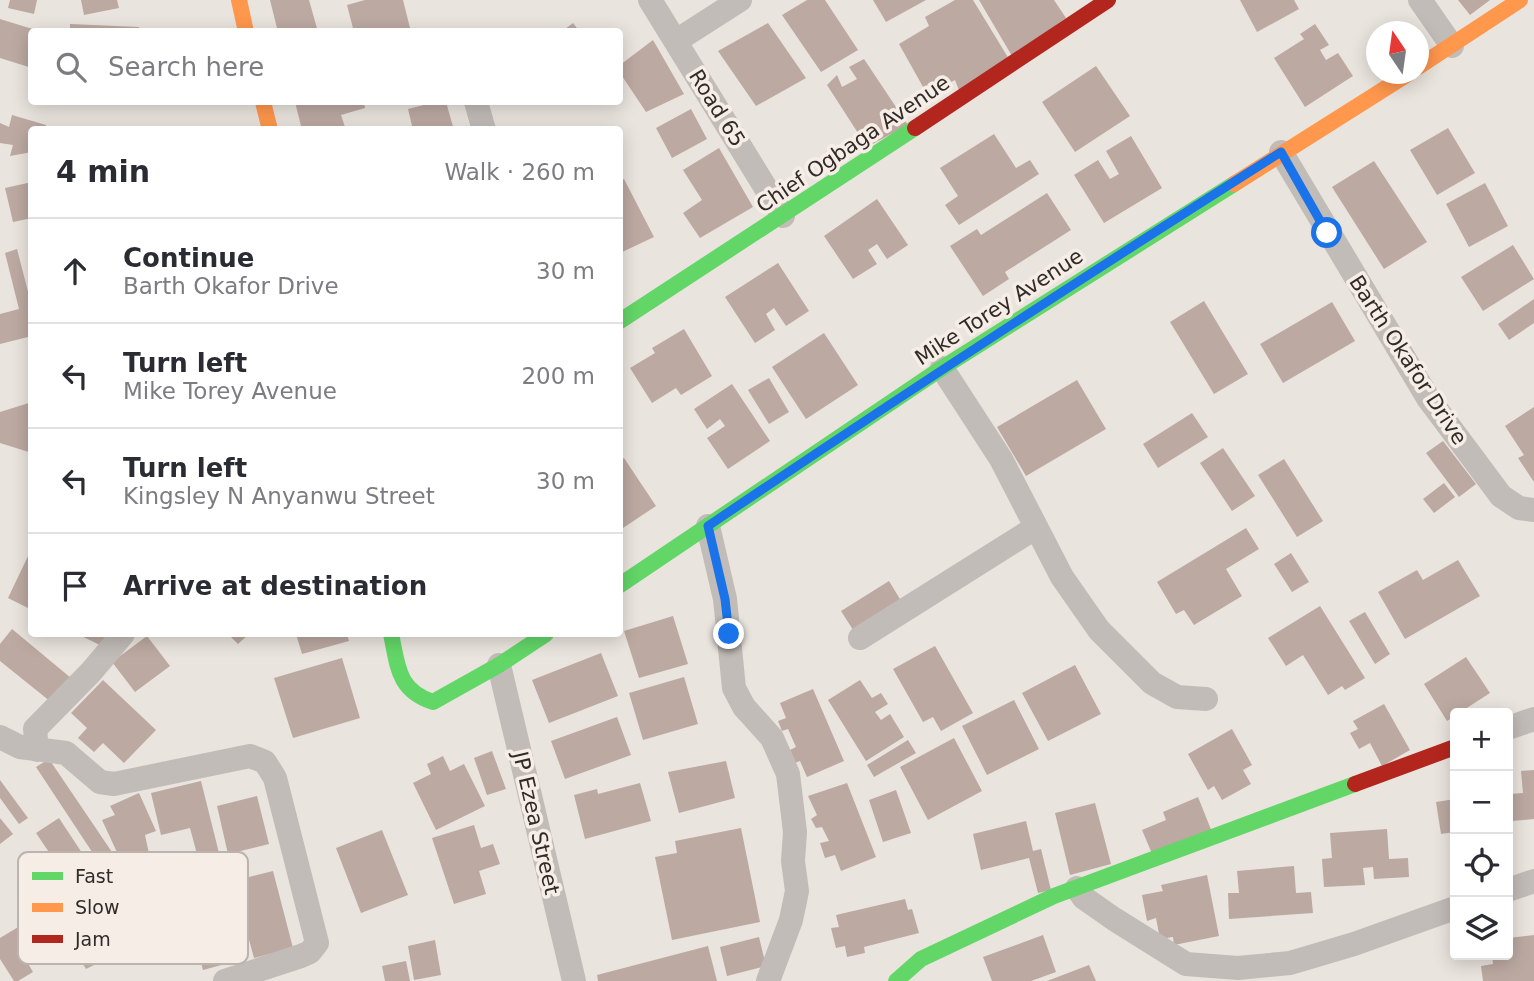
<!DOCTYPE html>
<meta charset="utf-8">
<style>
body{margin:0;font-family:"DejaVu Sans",sans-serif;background:#f2f2f3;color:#2b2b33}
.controls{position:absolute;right:21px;bottom:21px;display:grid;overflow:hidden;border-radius:7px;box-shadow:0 4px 18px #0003}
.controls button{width:63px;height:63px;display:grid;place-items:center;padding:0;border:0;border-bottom:2px solid #e1e1e2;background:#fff;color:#2b2b33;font:35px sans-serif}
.compass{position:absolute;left:1366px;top:21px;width:63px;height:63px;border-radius:50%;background:#fff;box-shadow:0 4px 18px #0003;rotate:347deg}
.stop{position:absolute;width:21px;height:21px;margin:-16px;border:5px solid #1a73e8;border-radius:50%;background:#fff}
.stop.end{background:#1a73e8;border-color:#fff;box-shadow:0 2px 7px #0008}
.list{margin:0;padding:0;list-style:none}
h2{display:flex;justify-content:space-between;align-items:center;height:91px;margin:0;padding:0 28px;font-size:30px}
h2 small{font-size:23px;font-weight:400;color:#7c7c81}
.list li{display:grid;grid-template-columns:46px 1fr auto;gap:21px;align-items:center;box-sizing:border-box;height:105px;padding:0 28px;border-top:2px solid #e1e1e2}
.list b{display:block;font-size:26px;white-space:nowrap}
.list p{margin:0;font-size:23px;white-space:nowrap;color:#7c7c81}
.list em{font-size:23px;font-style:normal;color:#7c7c81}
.icon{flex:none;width:38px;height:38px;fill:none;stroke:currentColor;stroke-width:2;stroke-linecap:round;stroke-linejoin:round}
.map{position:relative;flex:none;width:1534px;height:981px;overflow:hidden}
.search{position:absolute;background:#fff;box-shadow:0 4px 18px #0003;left:28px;top:28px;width:595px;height:77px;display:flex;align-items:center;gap:18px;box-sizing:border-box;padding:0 24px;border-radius:7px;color:#7c7c81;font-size:26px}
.panel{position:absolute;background:#fff;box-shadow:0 4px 18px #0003;left:28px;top:126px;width:595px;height:511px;border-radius:7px}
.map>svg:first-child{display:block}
.building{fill:#bca9a2}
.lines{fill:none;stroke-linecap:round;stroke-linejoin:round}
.street{stroke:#c2bcb8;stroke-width:24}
.fast{stroke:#63d668;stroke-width:16}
.slow{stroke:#ff974d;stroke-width:16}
.jam{stroke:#b3261e;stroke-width:16}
.route{stroke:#1a73e8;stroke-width:9}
.labels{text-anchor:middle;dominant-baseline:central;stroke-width:7;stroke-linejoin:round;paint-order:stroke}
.street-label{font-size:21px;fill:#322a27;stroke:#f6eee6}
.key{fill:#f6eee6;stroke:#bbb3ad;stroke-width:2}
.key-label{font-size:19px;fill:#322a27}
</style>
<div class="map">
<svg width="1534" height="981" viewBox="0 0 1534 981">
<rect width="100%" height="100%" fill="#eae4de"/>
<path class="building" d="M10,0H37L34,14L8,8Z
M81,0H117L119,8L84,15Z
M270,0H309L318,32H278Z
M365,0H403L411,32H354L347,5Z
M807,0H825L858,50L821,72L782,15Z
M873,0H926L886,22Z
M955,0H973L1009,59L960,93L955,80L927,94L899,44L929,26L925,17Z
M979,0H1054L1066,18L1012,56Z
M1240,0H1294L1299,9L1257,32Z
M1458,0H1490L1470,15Z
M0,19L39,31L32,32V68L0,58Z
M573,23L580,32H561Z
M768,23L806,78L756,106L718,51Z
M70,24L139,27V32H70Z
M1315,24L1329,45L1320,50L1326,60L1338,53L1353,76L1305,107L1274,58L1304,39L1300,34Z
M653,40L684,94L646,112L620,73V65Z
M864,59L908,125L867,147L827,85L837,75L842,87L857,79L849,67Z
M1096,66L1130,116L1075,152L1042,102Z
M295,102H364L365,108L341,115L346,130H302Z
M436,102H446L454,130H413L408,109Z
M691,109L707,139L672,158L656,128Z
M12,115L46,125V130H32V152L10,156L13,145L0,143V123L9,127Z
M1448,128L1475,173L1437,195L1410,150Z
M994,134L1016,168L1030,160L1039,174L959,225L945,205L958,196L940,168Z
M1131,136L1162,188L1104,223L1074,175L1098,160L1110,179L1119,174L1106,151Z
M719,148L753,207L700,238L683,213L702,200L683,170Z
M1374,161L1427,242L1384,269L1332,187Z
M624,179L654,237L620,253V181Z
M32,182V218L13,222L5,188Z
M1485,183L1508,226L1469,247L1446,204Z
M1047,193L1071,230L1005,272L1009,279L983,296L950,246L977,229L981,235Z
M877,199L908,245L887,259L877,244L868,250L877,264L853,279L824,236Z
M1513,245L1534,279L1483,311L1461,277Z
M17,249L32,307V336L0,344V314L19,309L5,253Z
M778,263L809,311L786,326L774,308L766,314L775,330L755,343L725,297Z
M1534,299V323L1509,340L1498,324Z
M1204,301L1248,374L1214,394L1170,322Z
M1332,302L1355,341L1283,383L1260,344Z
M684,329L712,376L681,395L676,388L652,403L630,368L655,353L652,348Z
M824,333L858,385L806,419L772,367Z
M769,378L789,412L769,424L748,390Z
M1077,380L1106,429L1026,476L997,427Z
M732,384L770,441L728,469L707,438L725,426L720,419L707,429L694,409Z
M32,402V453L0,443V412Z
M1534,407V482L1518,458L1524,455L1505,426Z
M1192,413L1208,437L1158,468L1143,444Z
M1443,441L1476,484L1459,497L1426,453Z
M1223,448L1255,496L1232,511L1200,463Z
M624,458L656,506L620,530V461Z
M1284,459L1323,521L1297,537L1258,475Z
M1444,483L1455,497L1434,513L1423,499Z
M1246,528L1259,549L1226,569L1242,596L1194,625L1184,610L1176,614L1157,582Z
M1291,553L1309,582L1292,592L1274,564Z
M29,554L32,555V610L8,598Z
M1458,560L1480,596L1405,639L1378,592L1417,570L1423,580Z
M889,581L903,604L855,633L841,611Z
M1320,606L1365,678L1345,690L1342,686L1328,695L1303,655L1286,666L1268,638Z
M1365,612L1390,654L1375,664L1349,621Z
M673,616L688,664L639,678L624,631Z
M12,629L71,678L51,702L0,661V644Z
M77,634H107L102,646Z
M228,634H249L238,644Z
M296,634H347L349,641L302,654Z
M147,636L170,666L135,692L112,662Z
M935,646L973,713L941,731L933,717L923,722L893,669Z
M601,653L618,696L549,723L532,680Z
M1466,657L1490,693L1459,713H1455V716L1447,721L1424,684Z
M342,658L360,718L293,738L274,678Z
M1075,665L1101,714L1048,741L1022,693Z
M684,677L698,724L643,740L629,693Z
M103,680L156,730L124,763L103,743L94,752L78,738L87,728L71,713Z
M860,680L872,698L881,693L888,704L875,712L881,720L890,714L904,737L866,761L828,700Z
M813,689L844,761L807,777L800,761L795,763L790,750L796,747L788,729L782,731L778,721L786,718L780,703Z
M1014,700L1039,749L987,775L962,726Z
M1384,704L1410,750L1382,766L1370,743L1359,749L1350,733L1358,729L1353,721Z
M617,717L631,755L565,779L551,741Z
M1232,729L1252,765L1243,770L1251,784L1222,800L1214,786L1208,790L1188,754Z
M954,738L982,791L928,820L900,767Z
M908,740L916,753L874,777L867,765Z
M492,751L506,789L487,795L474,758Z
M443,756L450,771L464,764L485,806L436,830L413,783L431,774L427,764Z
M49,759L116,858L102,867L36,767Z
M726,761L735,798L679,813L668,772Z
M1534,770V819L1512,821L1510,794L1523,793L1521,771Z
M0,780L28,818L19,824L0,798Z
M201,781L219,853L198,858L190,828L161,835L151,793Z
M640,783L651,821L585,839L574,795L597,789L598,794Z
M847,783L876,857L841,871L835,855L825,858L820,843L829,841L822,827L816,828L811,819L817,815L808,796Z
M896,790L911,833L883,842L869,800Z
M139,793L156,831L145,835L150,858L122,863L102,820L115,815L110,806Z
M257,796L269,844L228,854L217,806Z
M1198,797L1212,832L1153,856L1142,830L1166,820L1163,812Z
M1455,799V832L1441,834L1436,802Z
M1095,803L1111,864L1070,875L1055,813Z
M0,818L13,834L0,844Z
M59,818L86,859L63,873L36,833Z
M1026,821L1033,851L1041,849L1051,890L1038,893L1029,858L981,870L973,834Z
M474,825L481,848L493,844L500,864L479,871L486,894L454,904L432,838Z
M741,828L760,922L672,940L655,857L677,853L675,841Z
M1387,829L1389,859L1408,858L1409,877L1374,879L1373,867L1363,868L1365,885L1324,887L1322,859L1332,858L1330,833Z
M382,830L408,895L361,913L336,848Z
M1294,866L1296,893L1311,892L1313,913L1229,919L1228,893H1239L1237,871Z
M273,871L293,948L254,958L233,881Z
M1207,875L1219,936L1174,945L1173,937L1160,939L1156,918L1147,921L1142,895L1163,891L1161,885Z
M219,880L240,960L203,970L181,889Z
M905,899L908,910L912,909L919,933L864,947L865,953L847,957L845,946L836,948L831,928L839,927L836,915Z
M58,903L96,964L86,969L56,921L17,945L33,972L18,981H14L0,959V938Z
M180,929L192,949L167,964L155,943Z
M1043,935L1056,972L1031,981H992L983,957Z
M1534,935V981H1483L1481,966L1493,964L1492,955H1508V938Z
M759,937L766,966L727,976L720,947Z
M435,940L441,975L414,980L408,946Z
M708,946L717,981H598L597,975Z
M406,961L410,981H385L382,966Z
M1089,965L1096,981H1047Z"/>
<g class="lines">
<path class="street" d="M650,0L783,216
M1420,0L1452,46
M676,41L740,0
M476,102L484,130
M1281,152L1428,398L1501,496L1519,508L1534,510
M942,368L1001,459L1062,577L1099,630L1152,683L1177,697L1206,699
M708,526L725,599L734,688L744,707L772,738L788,774L795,832L793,861L797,891L791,920L768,981
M860,638L1035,528
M499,665L574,981
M1508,728L1534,719
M0,737L20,747L66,753L100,782L114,784L250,756L265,762L275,778L317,943L310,952L301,956L225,981
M37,750L35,729L91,672L123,634
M1077,888L1084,898L1114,919L1186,964L1238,968L1290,963L1354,944L1455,908
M1508,890L1534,881"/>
<path class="fast" d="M620,321L915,128
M620,585L942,368L1234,184
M391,634C398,666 397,690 433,702L499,665L546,634
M896,981L921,959L1054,896L1355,784"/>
<path class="slow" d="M239,0L246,32
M1418,67L1520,0
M263,102L270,130
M1234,184L1408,74"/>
<path class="jam" d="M915,128L1108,0
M1355,784L1455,747"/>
</g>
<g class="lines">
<path class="route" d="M729,634L725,599L708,526C897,398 1088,274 1281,152L1327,233"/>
</g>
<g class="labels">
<g class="street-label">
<text transform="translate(717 108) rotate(58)">Road 65</text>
<text transform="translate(853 144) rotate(-34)">Chief Ogbaga Avenue</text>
<text transform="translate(999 307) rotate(-33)">Mike Torey Avenue</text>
<text transform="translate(1408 360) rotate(57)">Barth Okafor Drive</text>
<text transform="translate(536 823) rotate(77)">JP Ezea Street</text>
</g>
</g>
<rect x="18" y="852" width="230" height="112" rx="10" class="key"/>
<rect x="32" y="872" width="31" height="8" fill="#63d668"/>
<rect x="32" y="903" width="31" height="9" fill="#ff974d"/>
<rect x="32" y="935" width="31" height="8" fill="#b3261e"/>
<g class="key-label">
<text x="75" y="883">Fast</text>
<text x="75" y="914">Slow</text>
<text x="75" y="946">Jam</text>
</g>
</svg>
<div class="controls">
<button>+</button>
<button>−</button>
<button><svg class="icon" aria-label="locate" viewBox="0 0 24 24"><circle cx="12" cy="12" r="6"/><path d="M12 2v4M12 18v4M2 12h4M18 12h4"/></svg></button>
<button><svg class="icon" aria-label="layers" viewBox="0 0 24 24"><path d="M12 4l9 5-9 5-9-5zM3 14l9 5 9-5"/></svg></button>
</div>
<svg class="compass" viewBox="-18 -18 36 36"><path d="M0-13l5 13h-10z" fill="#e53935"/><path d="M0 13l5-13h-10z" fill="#7c7c81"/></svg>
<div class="stop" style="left:1327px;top:233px"></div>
<div class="stop end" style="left:729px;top:634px"></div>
<div class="search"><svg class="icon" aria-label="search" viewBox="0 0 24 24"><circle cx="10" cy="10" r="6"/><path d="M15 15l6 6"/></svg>Search here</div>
<section class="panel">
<h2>4 min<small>Walk · 260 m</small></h2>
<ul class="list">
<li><svg class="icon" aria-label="ahead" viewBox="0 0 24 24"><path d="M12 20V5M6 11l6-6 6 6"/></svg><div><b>Continue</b><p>Barth Okafor Drive</p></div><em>30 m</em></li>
<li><svg class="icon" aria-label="left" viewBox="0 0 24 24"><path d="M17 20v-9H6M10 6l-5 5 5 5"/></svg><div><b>Turn left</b><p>Mike Torey Avenue</p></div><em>200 m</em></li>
<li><svg class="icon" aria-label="left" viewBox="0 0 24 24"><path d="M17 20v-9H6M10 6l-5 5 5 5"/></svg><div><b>Turn left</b><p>Kingsley N Anyanwu Street</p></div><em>30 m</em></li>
<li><svg class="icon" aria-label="arrive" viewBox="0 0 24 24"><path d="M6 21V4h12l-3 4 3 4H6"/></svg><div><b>Arrive at destination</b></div></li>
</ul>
</section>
</div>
